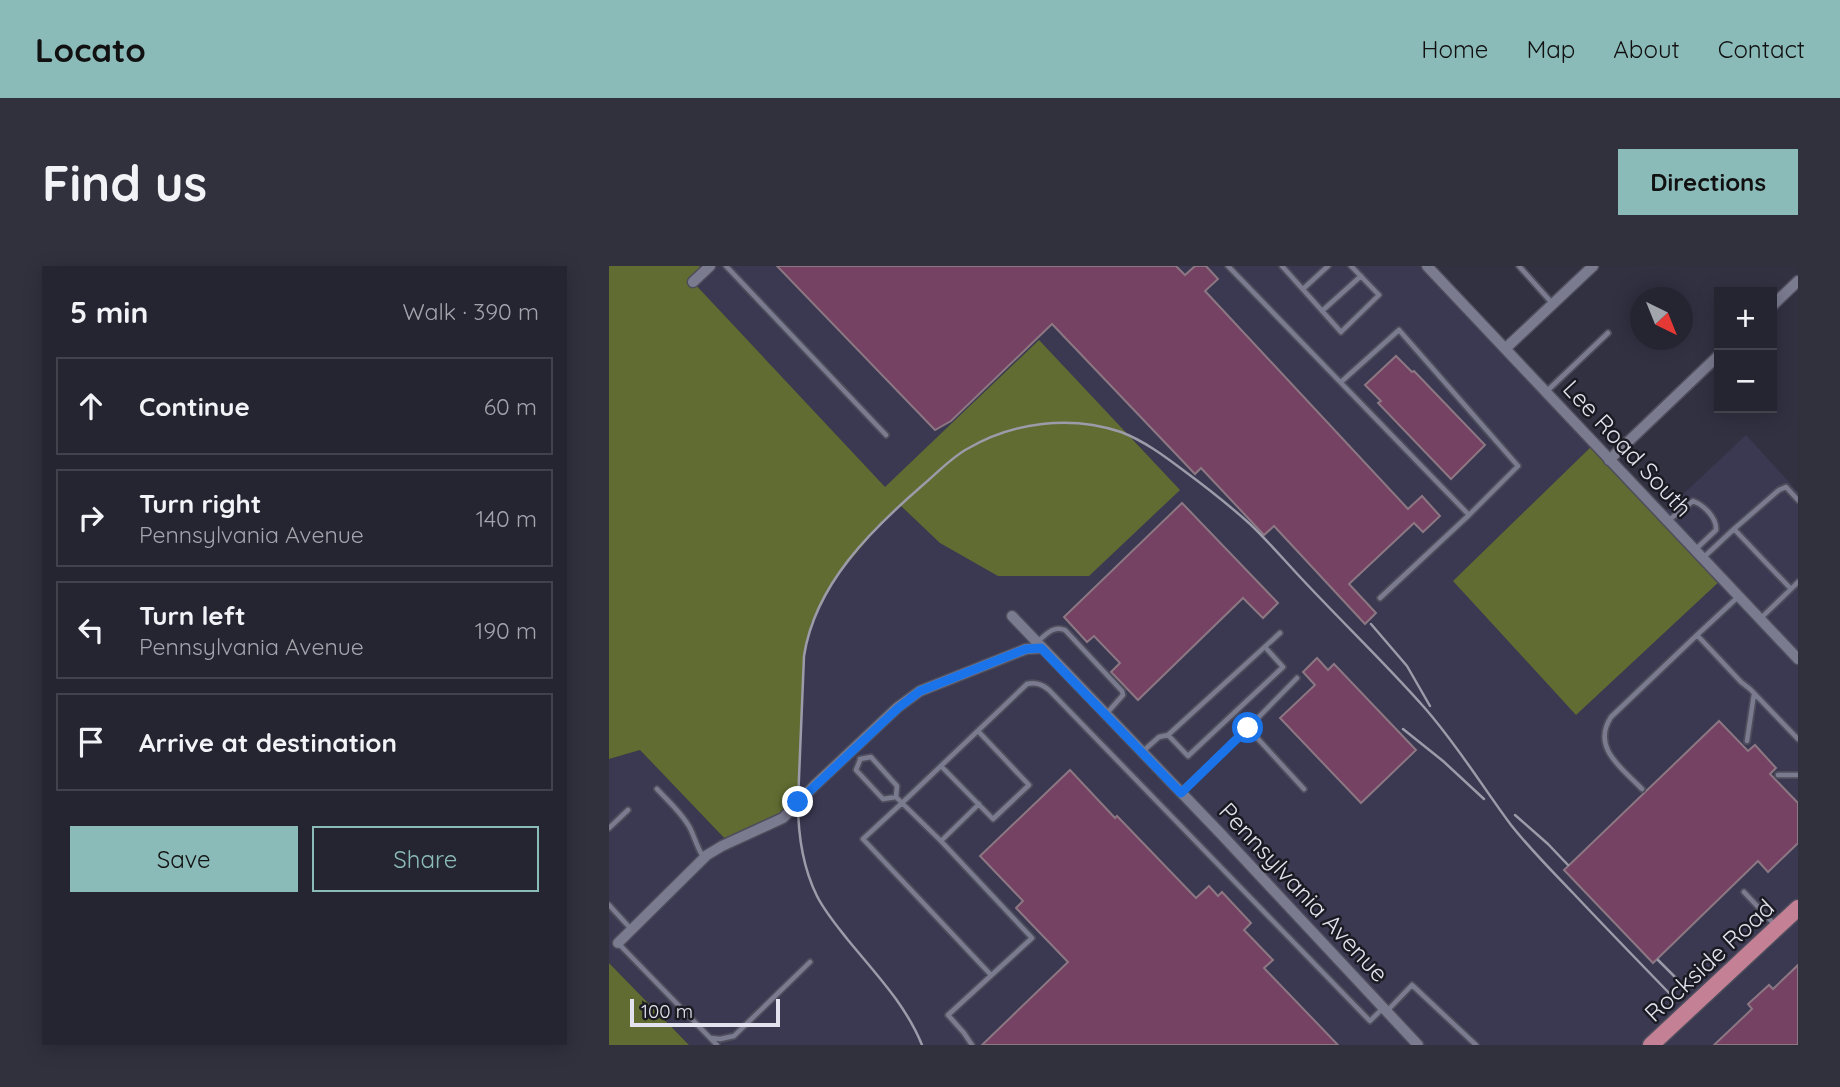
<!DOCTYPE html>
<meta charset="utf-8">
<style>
body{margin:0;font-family:Quicksand,sans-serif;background:#31313e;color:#f1f3f6}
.controls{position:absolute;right:21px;top:21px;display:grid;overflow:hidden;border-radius:0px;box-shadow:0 4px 18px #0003}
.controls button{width:63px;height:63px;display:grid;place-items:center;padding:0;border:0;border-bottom:2px solid #42424d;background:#252532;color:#f1f3f6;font:35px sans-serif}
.compass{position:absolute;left:1021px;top:21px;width:63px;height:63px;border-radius:50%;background:#252532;box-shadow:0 4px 18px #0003;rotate:137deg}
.scale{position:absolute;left:21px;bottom:18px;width:150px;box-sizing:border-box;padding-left:7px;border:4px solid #e3e3ef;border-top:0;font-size:19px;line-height:24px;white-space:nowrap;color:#e3e3ef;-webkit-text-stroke:5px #1a1a22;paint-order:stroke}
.stop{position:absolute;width:21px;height:21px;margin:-16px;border:5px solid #1a73e8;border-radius:50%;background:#fff}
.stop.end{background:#1a73e8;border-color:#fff;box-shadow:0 2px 7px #0008}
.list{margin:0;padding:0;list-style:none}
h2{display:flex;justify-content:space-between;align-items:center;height:91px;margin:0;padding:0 28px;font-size:30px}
h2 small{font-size:23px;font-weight:400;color:#a3a5ac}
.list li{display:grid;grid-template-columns:46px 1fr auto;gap:21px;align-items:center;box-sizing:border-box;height:98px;margin:0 14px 14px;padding:0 14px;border:2px solid #42424d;border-radius:0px}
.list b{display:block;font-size:26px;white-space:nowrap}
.list p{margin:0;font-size:23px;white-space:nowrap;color:#a3a5ac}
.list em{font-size:23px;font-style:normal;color:#a3a5ac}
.actions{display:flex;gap:14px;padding:21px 28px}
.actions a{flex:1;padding:16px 0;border:2px solid #8bbbb9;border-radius:0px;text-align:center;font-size:24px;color:#8bbbb9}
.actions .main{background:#8bbbb9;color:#111}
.icon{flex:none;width:38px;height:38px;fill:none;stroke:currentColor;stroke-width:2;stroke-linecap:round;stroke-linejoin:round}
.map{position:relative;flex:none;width:1189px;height:779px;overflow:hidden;border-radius:0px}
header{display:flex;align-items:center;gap:42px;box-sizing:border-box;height:98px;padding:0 35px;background:#8bbbb9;color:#111}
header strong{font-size:33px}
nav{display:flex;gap:38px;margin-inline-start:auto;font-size:24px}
.intro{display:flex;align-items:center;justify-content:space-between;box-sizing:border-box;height:168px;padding:0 42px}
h1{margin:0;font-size:49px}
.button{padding:18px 32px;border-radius:0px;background:#8bbbb9;color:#111;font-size:24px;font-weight:700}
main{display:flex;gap:42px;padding:0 42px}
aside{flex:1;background:#252532;border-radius:0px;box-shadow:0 4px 18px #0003}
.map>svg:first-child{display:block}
.built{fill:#3a3951}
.forest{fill:#616c32}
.building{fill:#754263;stroke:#8c7783;stroke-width:2}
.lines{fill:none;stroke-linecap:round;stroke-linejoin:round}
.lane-casing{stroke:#4e4d5c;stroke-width:8}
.street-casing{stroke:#4e4d5c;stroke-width:13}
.primary-casing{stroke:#4e4d5c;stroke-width:19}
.lane{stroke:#7b7b90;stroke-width:4.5}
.street{stroke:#7b7b90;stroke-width:10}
.primary{stroke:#c48195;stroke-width:16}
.rail{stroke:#9b9ba9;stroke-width:2.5}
.route{stroke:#1a73e8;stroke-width:9}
.labels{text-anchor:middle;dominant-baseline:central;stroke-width:5;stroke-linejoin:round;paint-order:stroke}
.street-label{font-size:24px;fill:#e3e3ef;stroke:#1a1a22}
</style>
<header>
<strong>Locato</strong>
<nav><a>Home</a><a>Map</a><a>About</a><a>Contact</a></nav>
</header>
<div class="intro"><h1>Find us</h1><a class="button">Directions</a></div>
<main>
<aside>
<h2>5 min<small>Walk · 390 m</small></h2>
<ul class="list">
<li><svg class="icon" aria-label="ahead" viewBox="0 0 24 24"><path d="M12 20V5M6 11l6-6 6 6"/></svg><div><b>Continue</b></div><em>60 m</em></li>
<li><svg class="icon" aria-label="right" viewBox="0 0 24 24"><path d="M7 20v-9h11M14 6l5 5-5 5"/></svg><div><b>Turn right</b><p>Pennsylvania Avenue</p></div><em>140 m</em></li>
<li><svg class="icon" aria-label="left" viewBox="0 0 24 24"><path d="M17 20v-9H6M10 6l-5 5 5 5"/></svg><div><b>Turn left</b><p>Pennsylvania Avenue</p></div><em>190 m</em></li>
<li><svg class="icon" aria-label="arrive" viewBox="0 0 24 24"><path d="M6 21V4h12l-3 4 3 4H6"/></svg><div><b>Arrive at destination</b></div></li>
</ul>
<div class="actions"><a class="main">Save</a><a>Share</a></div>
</aside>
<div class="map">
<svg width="1189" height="779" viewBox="0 0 1189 779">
<rect width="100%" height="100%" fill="#313142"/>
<path class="built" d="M101,0H818L1052,249L1137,169L1189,226V779H80L0,697V493L31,484L120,577L189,536L195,390L202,357L228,310L269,261L291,238L84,16Z"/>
<path class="forest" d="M0,0H90L95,5L84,16L276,221L430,74L571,224L480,310H389L331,277L291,239L269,261L228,310L202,357L195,390L189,536L174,552L120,577L31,484L0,493Z
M985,178L1113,313L967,449L844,315Z
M0,697L80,779H0Z"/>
<path class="building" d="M168,0H567L576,9L586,0H597L609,13L596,25L799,243L813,230L831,250L814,266L805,257L740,318L767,347L756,358L665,260L655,269L592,202L586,208L443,58L342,155L326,164Z
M787,90L803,106L805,105L876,179L842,213L769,137L772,135L756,119Z
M573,237L669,337L654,352L634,332L529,434L502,406L511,397L485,370L478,376L455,351Z
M708,392L719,404L725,398L807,484L752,537L671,452L706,419L694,406Z
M1110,455L1139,485L1146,479L1167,502L1161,508L1189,537V577L1159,606L1149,595L1044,697L955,604Z
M461,504L506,552L508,550L587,632L600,620L609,630L613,626L642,657L635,664L664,694L655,702L729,779H373L459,696L407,642L414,635L371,590Z
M1189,699V779H1105L1143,743L1139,738L1160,719L1164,723Z"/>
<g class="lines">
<g class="lane-casing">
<path id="lane" d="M117,0L277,169
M619,0L860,249
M673,0L732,66L770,29L742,0
M910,0L943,37
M694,23L719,0
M713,45L752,10
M732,116L790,64L909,200L860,249L771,332
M938,125L999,67
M1060,254L1084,235C1095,239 1108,252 1107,264L1086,284
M1125,263L1170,224L1177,221L1189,234
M1095,291L1125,263L1182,323L1152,352
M1182,323L1189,316
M1130,330L1088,369L1132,416L1141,423L1189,473
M428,376C437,369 444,359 456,364L513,425L514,429L498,447
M639,462L688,412
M559,469L579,490L674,401L656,381
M1138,475L1145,428
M533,486L550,471L559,469L671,367
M251,493L262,491L288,520L287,531
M251,494L247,504L274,533L287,531L293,537L254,573L382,709
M332,500L384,553L420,519L369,465
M1169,509H1189
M48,523C59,535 73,547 81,562C86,572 88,582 95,592
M1033,523C1013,502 982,482 1002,451L1088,369
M572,526L639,462L695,523
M0,562L19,544
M332,575L370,538
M1135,626L1165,658
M0,639L22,663
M9,677L108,779
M778,745L803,719L867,779
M102,772L111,773L125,770L201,696
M363,779L355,767L339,749L423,672L332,575L293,537L418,418C427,416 433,418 440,424L761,755L773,743"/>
</g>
<g class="street-casing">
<path id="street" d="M818,0L1189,393
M84,16L101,0
M1163,40L1189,15
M897,82L984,0
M1000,194L1110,89
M403,350L612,568L809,779
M9,677L98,589L113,580L174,552L206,519L289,441L311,425L417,383L432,382"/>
</g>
<g class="primary-casing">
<path id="primary" d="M1042,779L1189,642"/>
</g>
<use href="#lane" class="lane"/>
<use href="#street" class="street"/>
<use href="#primary" class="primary"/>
<path class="rail" d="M762,358L798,400L821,440
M794,463L834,495L875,533
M906,549L939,578L959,599
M1049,694L1074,719
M313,779C297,739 266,707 239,674C228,660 216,646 208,630C194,602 189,567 189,536L195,390C206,318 263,263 315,218C329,206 342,192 358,183C404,156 461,149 512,166C535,175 554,189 574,204C597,221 620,239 641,258C659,275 675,294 692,312C732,355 775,396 814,440C847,477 873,520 902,559C921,583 943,605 964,627C996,661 1029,695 1062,729"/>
</g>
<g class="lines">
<path class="route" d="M189,536L289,442L311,425L417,383L432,382L572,527L639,462"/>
</g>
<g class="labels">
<g class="street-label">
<text transform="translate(1019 182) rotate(47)">Lee Road South</text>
<text transform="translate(695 626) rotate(47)">Pennsylvania Avenue</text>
<text transform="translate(1100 694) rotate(-43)">Rockside Road</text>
</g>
</g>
</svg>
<div class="controls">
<button>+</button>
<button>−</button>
</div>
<svg class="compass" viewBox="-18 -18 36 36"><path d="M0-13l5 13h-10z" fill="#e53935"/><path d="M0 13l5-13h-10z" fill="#a3a5ac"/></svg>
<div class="scale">100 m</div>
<div class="stop" style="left:639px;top:462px"></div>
<div class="stop end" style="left:189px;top:536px"></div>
</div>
</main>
